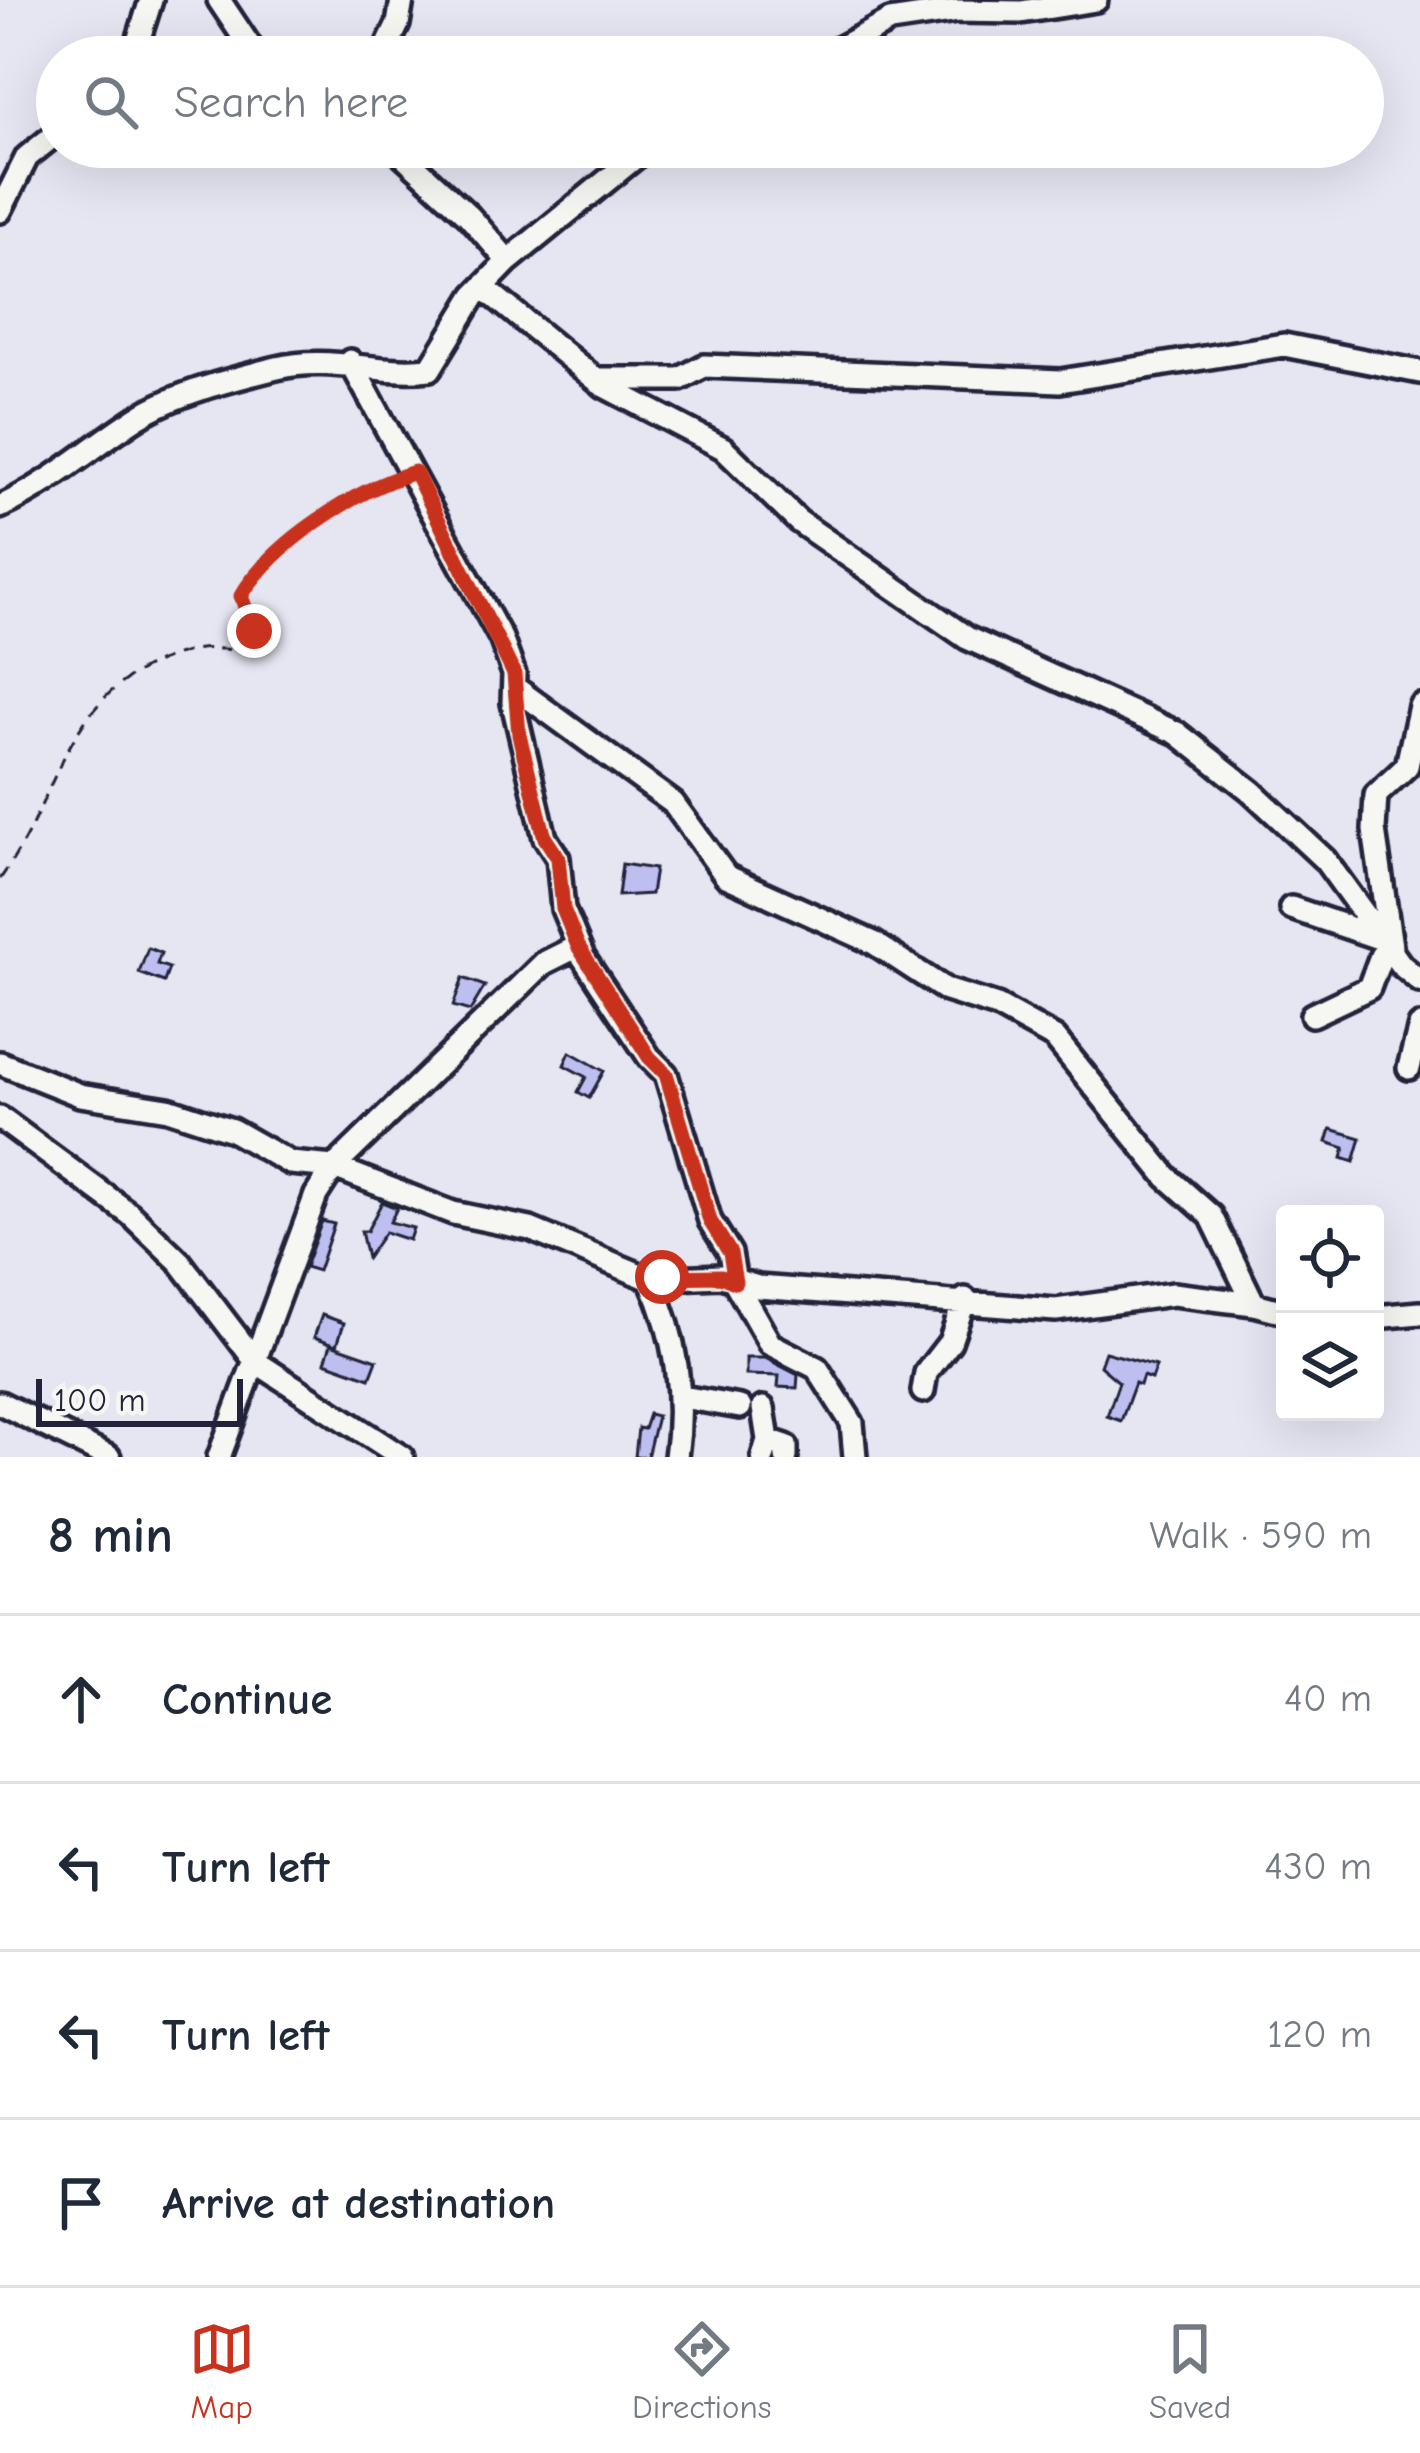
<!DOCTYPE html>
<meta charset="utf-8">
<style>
body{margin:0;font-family:"Comic Neue",sans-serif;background:#f6f6f7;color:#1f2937}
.controls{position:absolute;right:36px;bottom:36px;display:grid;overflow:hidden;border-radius:12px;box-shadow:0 12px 48px #0002}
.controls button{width:108px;height:108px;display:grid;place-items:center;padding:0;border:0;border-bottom:3px solid #e0e1e3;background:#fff;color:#1f2937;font:60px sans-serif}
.scale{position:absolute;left:36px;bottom:30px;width:207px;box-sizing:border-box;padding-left:12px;border:6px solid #22223b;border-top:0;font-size:33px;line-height:42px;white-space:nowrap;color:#22223b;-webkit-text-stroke:9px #f6f6f2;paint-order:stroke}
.stop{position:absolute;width:36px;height:36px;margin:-27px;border:9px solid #c8321e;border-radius:50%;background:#fff}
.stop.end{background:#c8321e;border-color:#fff;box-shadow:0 3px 12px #0008}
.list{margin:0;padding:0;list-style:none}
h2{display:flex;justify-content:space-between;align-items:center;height:156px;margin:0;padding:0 48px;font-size:51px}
h2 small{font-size:39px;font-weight:400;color:#747a83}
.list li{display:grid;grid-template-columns:78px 1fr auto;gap:36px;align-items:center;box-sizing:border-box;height:168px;padding:0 48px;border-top:3px solid #e0e1e3}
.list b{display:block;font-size:45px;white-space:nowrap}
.list em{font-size:39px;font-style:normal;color:#747a83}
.icon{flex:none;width:66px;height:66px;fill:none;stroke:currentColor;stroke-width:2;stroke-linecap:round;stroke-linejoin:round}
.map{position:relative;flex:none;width:1420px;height:1457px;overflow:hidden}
.search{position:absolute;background:#fff;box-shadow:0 12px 48px #0002;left:36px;right:36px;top:36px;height:132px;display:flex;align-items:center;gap:30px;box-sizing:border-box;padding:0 42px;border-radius:66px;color:#747a83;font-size:45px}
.sheet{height:828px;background:#fff}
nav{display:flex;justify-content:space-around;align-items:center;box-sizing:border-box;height:168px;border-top:3px solid #e0e1e3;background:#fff;font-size:33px;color:#747a83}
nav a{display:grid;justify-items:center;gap:6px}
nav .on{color:#c8321e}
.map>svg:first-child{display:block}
.building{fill:#bebff1;stroke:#22223b;stroke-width:3}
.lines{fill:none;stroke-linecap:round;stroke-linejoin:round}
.minor-casing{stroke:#22223b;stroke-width:30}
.path{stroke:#22223b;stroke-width:3;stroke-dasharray:12 9;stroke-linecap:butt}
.minor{stroke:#f6f6f2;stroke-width:21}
.route{stroke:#c8321e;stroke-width:15}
</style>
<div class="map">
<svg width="1420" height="1457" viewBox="0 0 1420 1457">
<rect width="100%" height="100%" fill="#e5e6f2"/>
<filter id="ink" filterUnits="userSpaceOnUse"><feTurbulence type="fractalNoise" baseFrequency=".00833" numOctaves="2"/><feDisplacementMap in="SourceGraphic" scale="24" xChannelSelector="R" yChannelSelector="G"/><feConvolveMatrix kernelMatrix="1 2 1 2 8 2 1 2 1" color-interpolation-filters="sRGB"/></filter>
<g filter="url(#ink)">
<path class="building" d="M622,864L655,869L651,894L618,896Z
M148,948L161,953L157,964L169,968L164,982L139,973Z
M463,978L485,986L470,1011L453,1006Z
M570,1052L604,1071L589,1098L578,1092L586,1077L564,1065Z
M1331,1129L1361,1138L1354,1162L1342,1158L1345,1148L1327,1142Z
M382,1202L397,1208L390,1222L413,1228L409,1240L385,1232L367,1258L361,1231H367Z
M322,1221L334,1224L318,1271L305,1267Z
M322,1315L344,1323L337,1345L314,1337Z
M331,1344L377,1360L370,1378L325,1362Z
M1105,1352L1156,1366L1151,1379L1143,1376L1140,1385L1135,1383L1121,1421L1107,1416L1119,1382L1100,1366Z
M746,1358H765L798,1375L797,1388L778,1387L779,1376L746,1375Z
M649,1414L657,1416L647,1457H635L638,1428L644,1429Z"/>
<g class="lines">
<g class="minor-casing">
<path id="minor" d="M219,0L257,57
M133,57L151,0
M382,57L398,24L402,0
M823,57L890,21L957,11L1021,12L1096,0
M394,147L469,216L508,261
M0,211L27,157L57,133
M483,287L604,386L723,448L798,521L967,638L1177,733L1251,791L1325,860L1401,965L1420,981
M350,361L501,638L514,674L513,703L545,838L558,858L563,909L583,957L649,1057L666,1074L710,1221L730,1253L735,1282L770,1344L817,1368L852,1423L855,1457
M596,379H680L704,366L1060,381L1284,345L1420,372
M0,507C52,483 91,447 138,417C176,393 233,379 277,368C332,355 375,375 430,369L475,295L508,261L648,147
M514,687L673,803L726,876L874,943L946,990L997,1006L1055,1038L1167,1177L1211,1216L1254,1304L1285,1312
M1291,908L1382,939
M1312,1015L1369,988L1381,956L1392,953L1374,830L1376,795L1407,766L1420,706
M0,1063L80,1095L168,1109L232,1130L290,1163L334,1167L453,1213L530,1229L650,1279L721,1276L758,1287L1056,1310L1173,1294L1254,1304
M1409,1068L1420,1026
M0,1118L130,1214L180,1262L256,1362L402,1457
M650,1279C676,1335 685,1397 676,1457
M1375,1317L1420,1313
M923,1391L926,1373L950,1342L965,1299
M682,1397L740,1407
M0,1403L109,1457
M768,1440L786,1446V1457
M219,1457L316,1195L334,1167L544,963L578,946
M763,1457L768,1440L763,1408"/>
</g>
<path class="path" d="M0,879C65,790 61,682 194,650C216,645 235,654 257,647L241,596L249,583L339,505L393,479"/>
<use href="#minor" class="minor"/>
</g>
</g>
<g class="lines" filter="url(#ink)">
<path class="route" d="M254,631L241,596C274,542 355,490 415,472L514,674L519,735L545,838L558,858L563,909L578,946L649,1057L666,1074L710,1221L730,1253L735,1282L721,1276L662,1277"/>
</g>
</svg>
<div class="controls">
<button><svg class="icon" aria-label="locate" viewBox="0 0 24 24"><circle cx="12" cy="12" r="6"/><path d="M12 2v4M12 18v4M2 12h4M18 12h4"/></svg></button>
<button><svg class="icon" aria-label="layers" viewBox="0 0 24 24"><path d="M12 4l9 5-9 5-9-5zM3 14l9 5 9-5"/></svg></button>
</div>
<div class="scale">100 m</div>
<div class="stop" style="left:662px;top:1277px"></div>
<div class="stop end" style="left:254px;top:631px"></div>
<div class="search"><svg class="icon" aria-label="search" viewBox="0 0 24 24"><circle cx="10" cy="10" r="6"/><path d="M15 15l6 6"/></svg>Search here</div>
</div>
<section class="sheet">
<h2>8 min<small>Walk · 590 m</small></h2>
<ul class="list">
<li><svg class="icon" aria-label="ahead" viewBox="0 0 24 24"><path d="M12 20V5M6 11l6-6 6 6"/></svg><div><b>Continue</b></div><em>40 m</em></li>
<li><svg class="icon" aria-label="left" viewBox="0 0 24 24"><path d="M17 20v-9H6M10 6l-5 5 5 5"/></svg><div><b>Turn left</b></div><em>430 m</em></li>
<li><svg class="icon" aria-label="left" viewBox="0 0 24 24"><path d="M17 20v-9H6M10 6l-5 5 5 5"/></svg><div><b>Turn left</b></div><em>120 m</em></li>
<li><svg class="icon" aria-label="arrive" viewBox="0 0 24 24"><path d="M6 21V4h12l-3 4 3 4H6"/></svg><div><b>Arrive at destination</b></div></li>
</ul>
</section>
<nav>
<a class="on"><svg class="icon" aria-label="map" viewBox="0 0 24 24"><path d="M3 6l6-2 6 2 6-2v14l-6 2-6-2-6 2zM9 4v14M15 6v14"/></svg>Map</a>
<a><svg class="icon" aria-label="directions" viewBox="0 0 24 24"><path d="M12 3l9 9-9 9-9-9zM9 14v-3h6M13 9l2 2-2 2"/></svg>Directions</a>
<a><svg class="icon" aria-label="saved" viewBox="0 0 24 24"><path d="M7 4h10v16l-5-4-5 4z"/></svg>Saved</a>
</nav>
